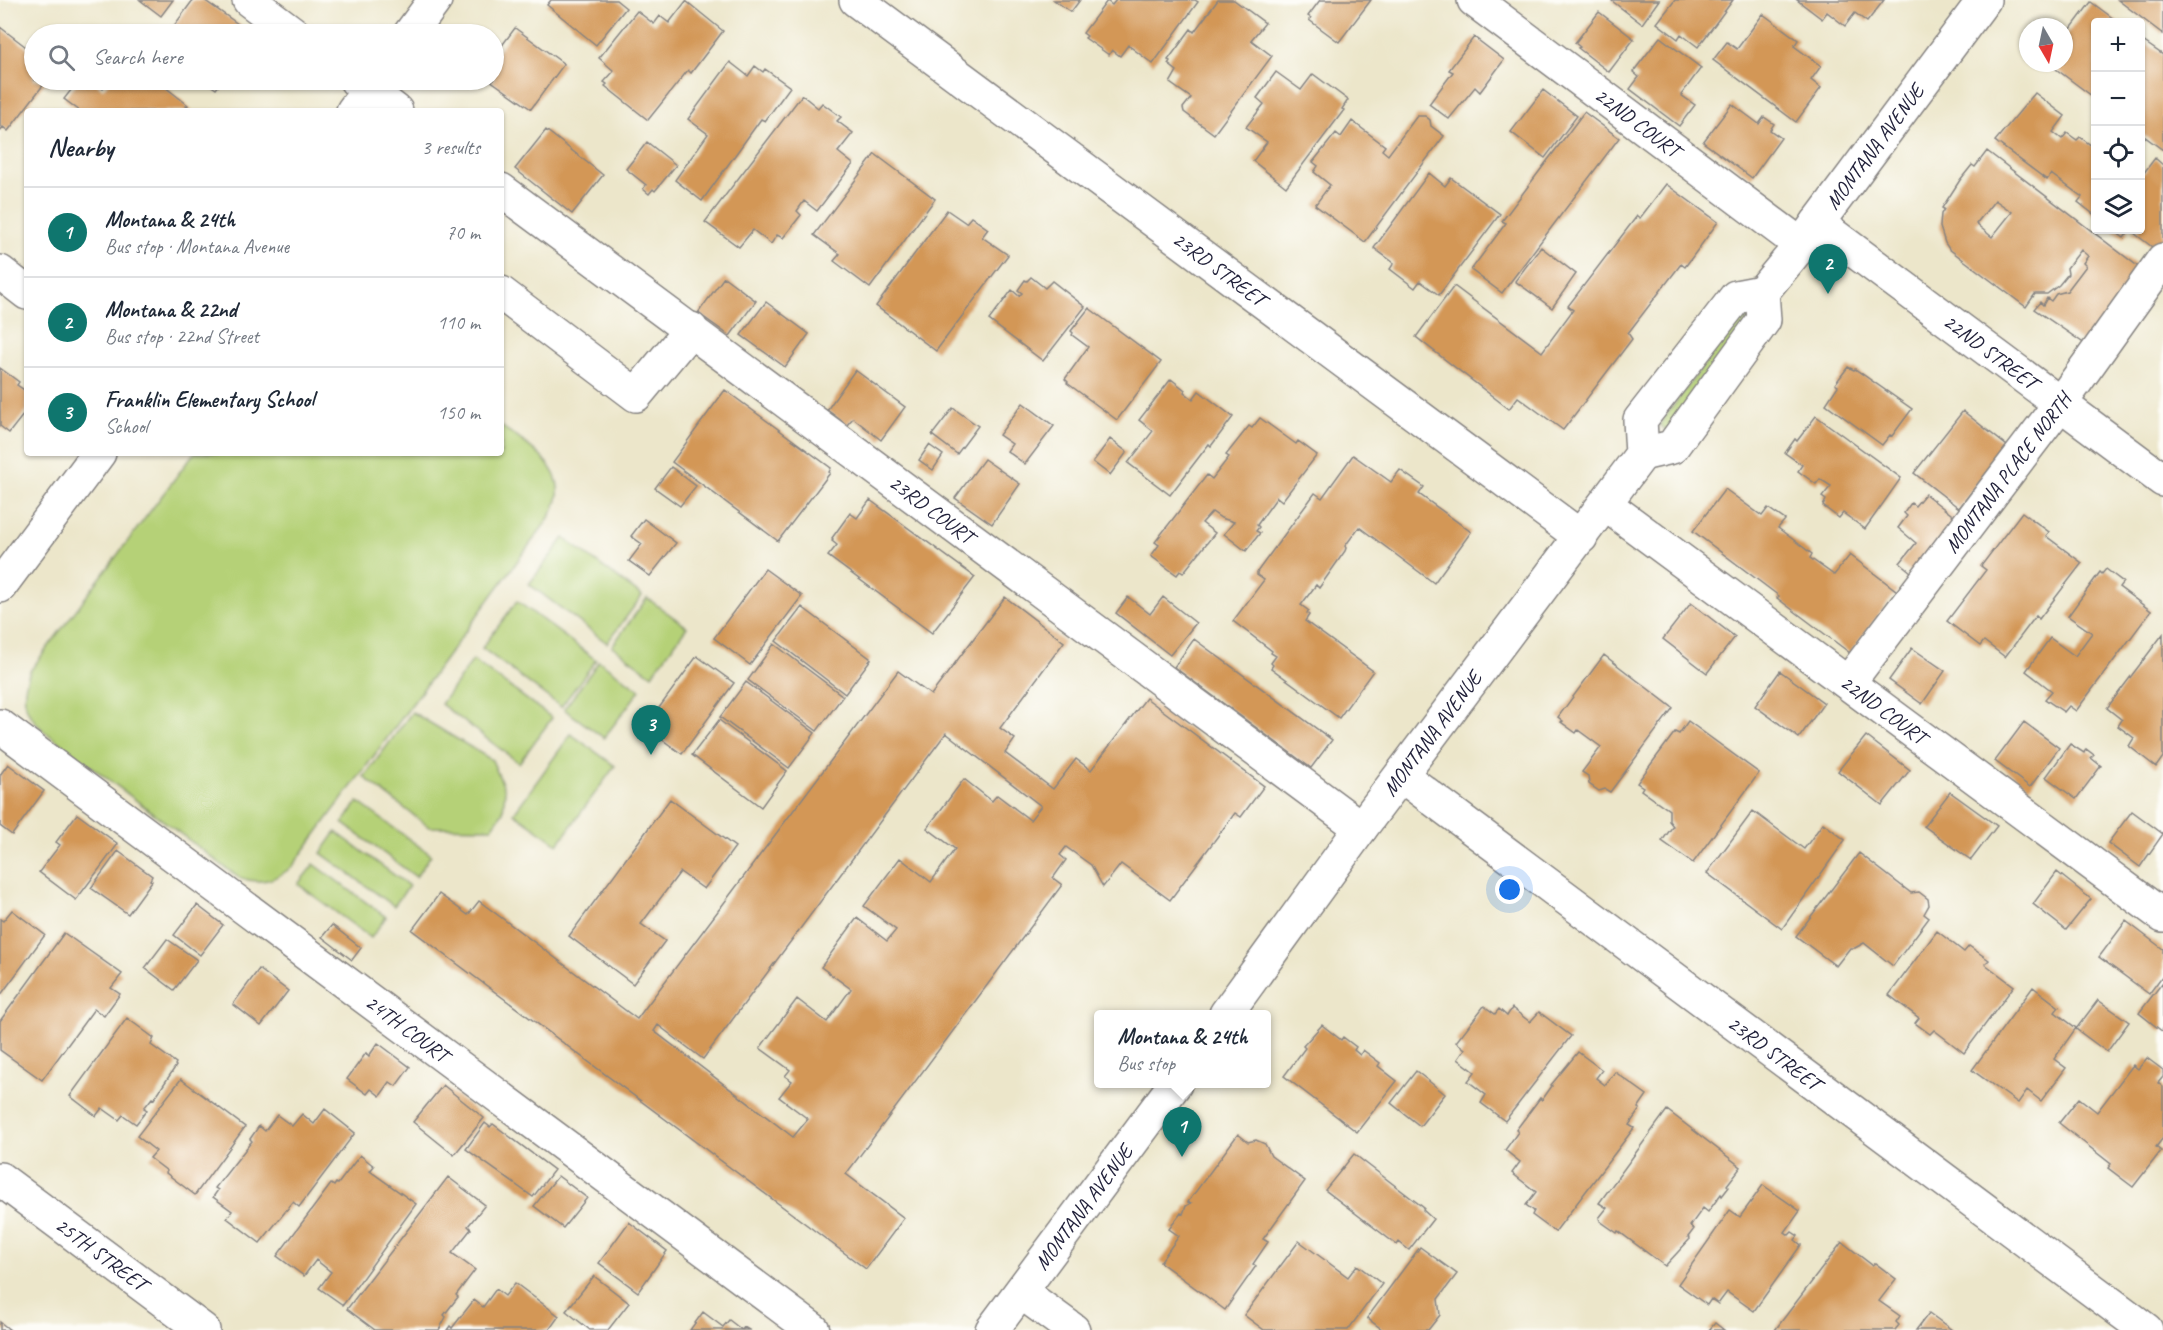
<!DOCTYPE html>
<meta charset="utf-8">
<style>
body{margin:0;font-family:Caveat,sans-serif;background:#f2f2f3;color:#1f2937}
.controls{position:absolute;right:18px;top:18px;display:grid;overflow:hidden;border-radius:6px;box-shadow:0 2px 4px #0004}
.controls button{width:54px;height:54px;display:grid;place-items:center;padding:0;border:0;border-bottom:2px solid #e0e1e3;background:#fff;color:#1f2937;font:30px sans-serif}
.compass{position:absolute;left:2019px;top:18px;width:54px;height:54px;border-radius:50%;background:#fff;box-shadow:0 2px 4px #0004;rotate:171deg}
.you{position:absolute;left:1510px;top:890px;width:21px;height:21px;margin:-15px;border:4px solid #fff;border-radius:50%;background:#1a73e8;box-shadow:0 0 0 9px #1a73e833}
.badge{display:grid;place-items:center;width:39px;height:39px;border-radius:50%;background:#0f766e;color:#fff;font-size:20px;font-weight:700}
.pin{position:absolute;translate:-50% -50px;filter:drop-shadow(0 2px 3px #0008)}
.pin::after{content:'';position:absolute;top:32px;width:21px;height:18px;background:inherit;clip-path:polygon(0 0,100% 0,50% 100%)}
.popup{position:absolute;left:1094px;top:1010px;width:177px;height:78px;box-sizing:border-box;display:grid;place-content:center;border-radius:6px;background:#fff;filter:drop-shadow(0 2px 4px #0005);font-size:20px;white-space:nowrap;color:#747a83}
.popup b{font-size:22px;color:#1f2937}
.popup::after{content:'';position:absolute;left:50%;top:100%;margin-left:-12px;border:12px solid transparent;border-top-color:#fff}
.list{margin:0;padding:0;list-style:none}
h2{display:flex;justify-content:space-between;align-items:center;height:78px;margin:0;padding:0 24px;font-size:26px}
h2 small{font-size:20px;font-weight:400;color:#747a83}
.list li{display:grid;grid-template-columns:39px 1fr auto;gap:18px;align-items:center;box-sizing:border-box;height:90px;padding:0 24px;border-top:2px solid #e0e1e3}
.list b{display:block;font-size:22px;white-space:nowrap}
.list p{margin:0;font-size:20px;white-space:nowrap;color:#747a83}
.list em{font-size:20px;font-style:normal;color:#747a83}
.icon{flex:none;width:33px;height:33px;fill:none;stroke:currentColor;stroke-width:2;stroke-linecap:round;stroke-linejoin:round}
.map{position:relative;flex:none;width:2163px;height:1330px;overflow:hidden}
.search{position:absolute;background:#fff;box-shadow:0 2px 4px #0004;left:24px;top:24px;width:480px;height:66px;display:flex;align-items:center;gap:15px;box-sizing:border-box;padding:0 21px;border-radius:33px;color:#747a83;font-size:22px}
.panel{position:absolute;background:#fff;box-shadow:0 2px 4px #0004;left:24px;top:108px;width:480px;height:348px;border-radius:6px}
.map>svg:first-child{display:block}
.green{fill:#b5d177;stroke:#6c7a59;stroke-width:1.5}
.building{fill:#d39757;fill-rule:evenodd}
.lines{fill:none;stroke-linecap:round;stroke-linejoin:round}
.minor-casing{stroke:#878482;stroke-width:36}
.minor{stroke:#fff;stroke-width:33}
.labels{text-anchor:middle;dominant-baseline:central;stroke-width:5;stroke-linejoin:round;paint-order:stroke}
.street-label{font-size:21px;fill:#22223b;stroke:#fdfcf7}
</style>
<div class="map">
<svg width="2163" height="1330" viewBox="0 0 2163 1330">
<rect width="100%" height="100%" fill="#fdfcf7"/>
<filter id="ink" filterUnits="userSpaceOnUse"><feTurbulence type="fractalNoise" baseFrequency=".0167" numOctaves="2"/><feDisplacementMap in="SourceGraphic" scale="12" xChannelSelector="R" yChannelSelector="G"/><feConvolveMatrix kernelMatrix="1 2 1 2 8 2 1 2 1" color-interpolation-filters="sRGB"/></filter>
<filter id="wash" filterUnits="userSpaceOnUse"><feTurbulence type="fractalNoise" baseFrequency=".008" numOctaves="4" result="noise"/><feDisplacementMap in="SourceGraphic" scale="24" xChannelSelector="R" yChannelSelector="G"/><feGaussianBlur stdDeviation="1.35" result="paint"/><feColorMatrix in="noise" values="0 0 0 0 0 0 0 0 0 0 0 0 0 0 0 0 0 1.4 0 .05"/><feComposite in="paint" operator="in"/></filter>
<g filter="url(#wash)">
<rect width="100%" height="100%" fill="#ece6ca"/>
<path class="green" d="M1744,310L1757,319L1671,433L1659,425Z
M501,426C522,441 562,464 558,495C557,504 552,513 547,521L292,867C274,881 260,885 238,877L44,731C23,712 20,697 30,671L194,453H501Z
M564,538L642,596L607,643L529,584Z
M647,598L687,627L652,675L612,646Z
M517,601L596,660L561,707L482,648Z
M473,660L552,718L519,763L441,704Z
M599,661L640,690L604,738L564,709Z
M412,712L492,760L505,790L503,812L492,828L429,827L364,777Z
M571,734L615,766L558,844L514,813Z
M358,802L431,855L416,877L343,823Z
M336,832L409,886L394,906L321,853Z
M314,864L386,917L371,938L298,884Z"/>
<g id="blocks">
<path class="building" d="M140,0H173L161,16Z
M193,0H204L252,34H157L164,26L171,30Z
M551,0H616L626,8L596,45L547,5Z
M1054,0H1080L1071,12Z
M1116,0H1195L1198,2L1153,64L1128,45L1120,56L1112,50L1109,55L1085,38L1087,36L1083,33L1107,1L1112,5Z
M1218,0H1234L1265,23L1251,40L1272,56L1214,134L1184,112L1183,108L1191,98L1170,83L1177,71L1168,64L1170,61L1168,60L1191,29L1194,32Z
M1320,0H1371L1339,42L1309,20L1311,18L1308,16Z
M1613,0H1659L1642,24L1612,1Z
M1675,0H1733L1698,47L1681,34L1678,39L1657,23Z
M1797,0H1884L1867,22L1855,13L1845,26L1827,12L1822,19Z
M2118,0H2163V34Z
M686,1L723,31L691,73L688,70L648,120L605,86L607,84L604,82L614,71L599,58L637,11L654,24L660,16L669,23Z
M2091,2L2118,22H2096V99L2048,63H2064V38Z
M1599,12L1634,39L1609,72L1578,48L1580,47L1575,43Z
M1763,14L1798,40L1794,46L1821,66L1811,80L1821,88L1796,122L1713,60L1727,42L1737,49Z
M0,27L34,53V80H47L8,131L3,127L0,131Z
M515,28L564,64L531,109L490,80H494V56Z
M1474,37L1504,60L1480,92L1475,87L1449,119L1429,104L1453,72L1449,70Z
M1660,37L1701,68L1681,95L1695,105L1679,126L1630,89L1639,77L1633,72Z
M2140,39L2163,55V150L2140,133Z
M730,62L748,76L755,66L763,72L765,69L790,87L765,121L761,119L702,201L675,180L708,134L688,119Z
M1276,72L1301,90L1313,74L1348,100L1342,109L1344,110L1286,187L1253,161L1267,142L1246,127L1264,104L1257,98Z
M79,80H92L103,89L111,80H163L160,83L188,105L186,106L193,111H80L64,99Z
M203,80H223L216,89Z
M1543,90L1577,116L1545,158L1511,132Z
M2035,93L2065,116L2053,132L2062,139L2067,133L2077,140L2080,137L2096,149V216L2078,202L2082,197L2051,174L2047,180L1995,141Z
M802,95L818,108L822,103L841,117L837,121L853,133L838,152L853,164L817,211L804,201L797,211L801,215L783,238L777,235L771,244L753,230L739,247L705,222Z
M1732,104L1759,124L1764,117L1774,124L1770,130L1781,138L1752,178L1703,142Z
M1584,112L1619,138L1502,293L1471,270L1506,223L1502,221Z
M1417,116H1425L1430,120L1431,126L1444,136L1365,242L1315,205L1330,185L1314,172L1318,166L1313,162L1336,133L1341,137L1352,121L1385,146L1382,150L1388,155Z
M546,130L603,175L572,214L515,169Z
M647,142L676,165L655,191L653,189L649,194L643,189L646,185L626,169Z
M1987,151L2140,268L2085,344L2034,309L2040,302L2043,305L2047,298L2051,301L2056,294L2067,291L2086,266L2083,263L2088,256L2081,250L2067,268L2068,274L2059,285L2047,294H2035L2026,307L1949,249L1945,243L1940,227L1941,214L1944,209L1942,208L1960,180L1972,165L1975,167ZM1995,200L2012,212L1992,237L1976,224Z
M875,154L935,199L870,288L834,261L840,254L814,235Z
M2155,158L2163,165V248L2160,253L2130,230L2124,238L2113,230H2140V173L2143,174Z
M1429,173L1445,186L1451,178L1500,214L1439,295L1420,281L1415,288L1390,269L1394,263L1374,248Z
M1666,184L1718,222L1685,267L1681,264L1628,333L1632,339L1563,430L1518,397L1509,409L1416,337L1454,286L1542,352L1573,310L1568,306L1637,216L1640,218Z
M947,210L966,223L971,217L988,229L982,237L1008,255L936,351L876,306Z
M1541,247L1576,274L1552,308L1515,281Z
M724,277L756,301L730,336L698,313Z
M1031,277L1045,288L1052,281L1085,307L1043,361L989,320L1012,290L1019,296L1022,293L1018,290L1025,280L1027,281Z
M766,302L809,334L785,367L741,335Z
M1089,308L1161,362L1117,420L1067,383L1068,382L1065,379L1088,347L1072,335L1073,333L1071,331Z
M1848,367L1854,370L1855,369L1912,409L1892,436L1890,435L1882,445L1826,404L1838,386L1835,384Z
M0,368L19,382L17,385L27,392V410L9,433L0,426Z
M855,370L905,407L881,440L853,418L847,425L827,410Z
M1171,379L1185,390L1184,392L1193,399L1199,391L1233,417L1211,446L1209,444L1170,495L1128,463L1153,431L1139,420Z
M725,390L831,468L829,472L830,473L778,541L672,462Z
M1023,403L1054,426L1025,464L1007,451L1012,444L999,435Z
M953,408L978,426L957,454L932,435Z
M1963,411L2007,446L1959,508L1914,473Z
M1816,416L1901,478L1865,529L1843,513L1839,518L1823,506L1826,500L1822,497L1831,486L1820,479L1816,484L1798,471L1802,465L1785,453L1795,439L1797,441Z
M1260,418L1296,444L1298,441L1317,455L1282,501L1277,497L1257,525L1259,527L1256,531L1260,533L1246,551L1224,534L1234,522L1221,518L1212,512L1202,523L1215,533L1183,573L1180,571L1177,575L1151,556L1159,545L1155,542L1207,475L1212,479L1229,457L1226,455L1249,426L1252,428Z
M1110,439L1127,452L1110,475L1093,462Z
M929,445L943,455L933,470L919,460Z
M1353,455L1391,482L1400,470L1424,487L1419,494L1471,532L1434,583L1359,527L1345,546L1346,548L1345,551L1319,588L1316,585L1301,605L1309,611L1307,613L1309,615L1305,621L1373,671L1339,718L1271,668L1273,665L1271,663L1276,656L1271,653L1272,651L1233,621L1264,580L1257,575V572L1315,493L1322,498Z
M984,459L1020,484L992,524L955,498Z
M671,467L696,486L680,506L655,488Z
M1725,489L1762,516L1768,508L1785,520L1778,528L1812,554L1810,558L1834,575L1850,555L1897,591L1850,653L1777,598L1779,596L1693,531Z
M1925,494L1956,518L1917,577L1900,563L1916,543L1898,528L1907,516L1904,513L1911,503L1915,506Z
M870,500L975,577L932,633L828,556L837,545L832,541L833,539L832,538L850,513L857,518Z
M2022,512L2049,532L2046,536L2082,563L2039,619L2036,616L2005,657L1984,641L1980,646L1947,621L1986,570L1981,566Z
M644,519L676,543L650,576L629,561L642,544L631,536Z
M765,569L802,596L750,665L714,638Z
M2106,569L2123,582L2119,587L2151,611L2076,711L2069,706L2064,712L2045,699L2052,691L2026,671L2050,638L2075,656L2092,633L2068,616L2100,572L2102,574Z
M1005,597L1064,642L1000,728L1015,739L1005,753L1053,789L1076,759L1091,770L1146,698L1264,786L1241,817L1235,813L1170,900L1121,864L1103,887L1091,865L1066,847L1060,855L1066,860L1053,878L1062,885L846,1174L904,1218L866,1269L412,930L439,894L468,915L479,901L637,1019L898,671L931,695ZM946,733L1041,806L1030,820L997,795L992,801L964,779L927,828L955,849L931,882L900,858L864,906L896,930L887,941L857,918L821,967L851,989L827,1022L797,999L760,1048L790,1070L785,1076L792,1081L779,1097L808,1119L793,1137L654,1031L658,1025L703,1059Z
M1128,597L1150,614L1163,597L1196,623L1170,655L1116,613Z
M1691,603L1735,637L1707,673L1663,639Z
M802,607L871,659L845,694L776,641Z
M2163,634V757L2156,767L2129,746L2134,738L2118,726L2122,720L2107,708Z
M1194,639L1332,740L1311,768L1174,667Z
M774,644L843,696L817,731L748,680Z
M1912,648L1945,671L1922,704L1889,680Z
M1604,655L1673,708L1610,792L1605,789L1599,791L1589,784L1588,776L1582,772L1601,747L1578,730L1576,733L1561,722L1563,721L1558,717Z
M697,656L734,683L682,754L645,727Z
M1780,671L1824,703L1799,738L1755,706Z
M746,682L815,733L789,768L720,717Z
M719,720L787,771L761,807L692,755Z
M1688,721L1759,773L1693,863L1662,841L1673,826L1669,821V810L1641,790L1643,787L1637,783L1675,732L1679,734Z
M2024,722L2059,748L2030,787L1995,761Z
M1866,736L1910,770L1882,805L1838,771Z
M2070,744L2084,753L2086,749L2094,755L2091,758L2101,766L2076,799L2046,777Z
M8,764L44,791L12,835L0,826V775Z
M1950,792L1997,826L1971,860L1924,826Z
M670,799L735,847L704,889L680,872L641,924L665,941L633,984L569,936Z
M1753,811L1804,849L1823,823L1845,840L1782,929L1707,873Z
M2132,811L2163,834L2140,867L2108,843Z
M77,814L118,844L76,900L39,872L60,845L56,842Z
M118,851L152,876L150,880L152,881L128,914L91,888Z
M1859,853L1911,893L1919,892L1928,899L1929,905L1924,914L1929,918L1893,966L1864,943L1855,948H1850L1836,966L1796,936Z
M2057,872L2091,899L2066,930L2033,904Z
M197,905L223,925L200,955L174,935Z
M12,910L45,935L0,996V919L3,921Z
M2126,921L2163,949V975L2149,994L2099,957Z
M332,925L361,948L352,960L322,937Z
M1937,931L1964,952L1969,946L1989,960L1985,964L2014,986L1964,1053L1934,1030L1930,1034L1915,1023L1919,1018L1889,995Z
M64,933L122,974L111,988L120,994L104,1016L94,1009L42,1080L0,1050V1021Z
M167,939L197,960L174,990L145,968Z
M259,969L288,991L261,1026L233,1004Z
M2163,982V1032L2139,1013Z
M2033,987L2059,1007L2055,1012L2076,1028L2054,1059L2066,1068L2041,1101L2027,1090L2018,1103L1972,1070Z
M2098,1000L2129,1022L2107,1052L2076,1029Z
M1484,1006L1495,1014L1499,1009L1507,1016L1512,1008L1530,1022L1539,1012L1571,1036L1505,1121L1481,1103L1486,1095L1468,1081L1475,1072L1458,1059L1465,1049L1456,1042Z
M127,1018L154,1038L151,1045L176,1063L175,1065L176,1066L154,1099L152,1098L144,1108L147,1110L136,1124L123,1115L119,1120L102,1108L96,1116L70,1096Z
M1322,1025L1341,1040L1343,1037L1356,1047L1354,1050L1360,1055L1363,1050L1380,1063L1378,1066L1397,1081L1357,1132L1284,1076L1305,1048L1303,1046Z
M378,1043L410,1067L396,1086L390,1082L380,1096L371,1089L367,1094L347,1079L366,1053L369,1056Z
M1578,1052L1602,1070L1596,1078L1605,1085L1615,1072L1647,1095L1638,1108L1640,1109L1629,1125L1634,1128L1555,1232L1532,1215L1534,1211L1526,1205L1536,1192L1512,1173L1520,1162L1505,1150L1518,1132L1516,1130L1540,1098L1542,1100L1552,1086L1551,1085Z
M2147,1058L2163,1070V1077L2158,1083L2163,1087V1138L2156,1147L2161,1151L2133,1187L2108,1168L2111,1164L2059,1123L2079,1098L2097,1112L2133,1065L2138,1069Z
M1416,1071L1445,1094L1420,1126L1391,1103Z
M181,1079L245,1127L195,1195L166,1173L167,1171L150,1158L156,1151L137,1136Z
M443,1085L484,1118L454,1155L413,1122Z
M325,1109L355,1133L299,1207L293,1202L260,1243L227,1218L232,1211L213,1197L218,1190L215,1188L252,1141L250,1139L259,1126L265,1131L277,1115L292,1126L302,1114L314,1124Z
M1667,1110L1741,1167L1727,1185L1729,1187L1722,1196L1721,1194L1708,1212L1703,1208L1690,1226L1694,1229L1688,1237L1690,1239L1665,1266L1618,1231L1617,1233L1600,1221L1599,1218L1607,1208L1599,1203Z
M485,1123L490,1127L493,1124L554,1170L533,1197L466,1149Z
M1238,1134L1248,1142L1256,1140L1265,1144L1271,1156L1305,1181L1263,1239L1268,1242L1253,1264L1256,1266L1225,1310L1160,1262L1179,1236L1169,1229L1181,1213L1183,1214L1186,1206L1191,1203L1188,1202Z
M1354,1154L1424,1208L1423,1210L1433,1219L1409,1250L1399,1242L1397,1245L1325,1190Z
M360,1155L374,1166L370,1171L416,1204L343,1305L319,1288L331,1272L316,1260L304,1276L277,1256L331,1184L334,1186L336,1183L338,1184Z
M558,1176L587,1198L563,1228L534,1206Z
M448,1177L485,1205L468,1226L471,1229L452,1253L475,1270L456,1295L458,1297L444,1315L446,1317L439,1330H375L347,1309Z
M1763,1185L1800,1211L1785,1232L1789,1235L1792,1232L1798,1236L1795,1240L1801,1245L1754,1311L1727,1292L1718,1304L1711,1299L1707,1305L1678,1284L1730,1210L1740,1217Z
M629,1222L667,1251L638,1292L599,1263Z
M1299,1241L1348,1277L1357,1265L1382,1284L1348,1330H1264L1244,1315Z
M1842,1242L1872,1265L1875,1263L1896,1279L1879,1301L1900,1316L1896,1322L1899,1325L1895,1330H1775Z
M1420,1247L1457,1274L1438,1299L1440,1315L1428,1330H1383L1367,1318Z
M594,1276L629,1303L608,1330H590L566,1311Z
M515,1283L559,1316L549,1330H447L450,1326L452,1328L474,1300L483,1307L496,1289L505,1296Z
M703,1312L723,1327L729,1320L742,1330L744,1327L749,1330H690Z
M1929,1313L1952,1330H1916Z
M0,1322L10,1330H0Z
M1715,1323L1724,1330H1709Z"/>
</g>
</g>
<g filter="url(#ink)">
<use href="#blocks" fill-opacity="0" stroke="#878482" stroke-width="1.5"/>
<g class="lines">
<g class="minor-casing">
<g id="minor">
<path d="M249,0L294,34"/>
<path id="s1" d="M856,0L1581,537"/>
<path id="s2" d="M1474,0L1801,245"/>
<path d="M410,34L435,0"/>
<path d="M356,80L396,111"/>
<path d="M353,111L376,80"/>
<path id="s3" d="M501,190L1361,828"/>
<path id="s4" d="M1817,223L2163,480"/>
<path d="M0,272L27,293"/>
<path d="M501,293L636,395L691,329"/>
<path d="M1642,454L1672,447L1764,320L1762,292"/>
<path id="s5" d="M1605,504L2163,916"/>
<path d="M0,586L99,453"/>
<path id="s6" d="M1848,683L2060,404L2163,260"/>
<path id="s7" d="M0,726L813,1330"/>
<path id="s8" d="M1402,776L2146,1330"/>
<path id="s9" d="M1226,1014L1361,828L1642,454L1640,420L1736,297L1762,292L1801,245L1984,0"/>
<path id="s10" d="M0,1179L203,1330"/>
<path d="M1021,1292L1073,1330"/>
<path id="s11" d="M992,1330L1175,1084"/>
</g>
</g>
<use href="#minor" class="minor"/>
</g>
</g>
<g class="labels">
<g class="street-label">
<text stroke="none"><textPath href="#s2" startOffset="204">22ND COURT</textPath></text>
<text stroke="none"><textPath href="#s9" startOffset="1098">MONTANA AVENUE</textPath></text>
<text stroke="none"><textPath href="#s1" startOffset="452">23RD STREET</textPath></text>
<text stroke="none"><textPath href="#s4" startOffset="216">22ND STREET</textPath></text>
<text stroke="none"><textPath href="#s6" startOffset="264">MONTANA PLACE NORTH</textPath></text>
<text stroke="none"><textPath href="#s3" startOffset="536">23RD COURT</textPath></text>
<text stroke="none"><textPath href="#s5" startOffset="346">22ND COURT</textPath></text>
<text stroke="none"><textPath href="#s9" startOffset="348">MONTANA AVENUE</textPath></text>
<text stroke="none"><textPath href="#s7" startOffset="507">24TH COURT</textPath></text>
<text stroke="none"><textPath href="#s8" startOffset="464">23RD STREET</textPath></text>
<text stroke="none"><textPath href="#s11" startOffset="153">MONTANA AVENUE</textPath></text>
<text stroke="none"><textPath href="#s10" startOffset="126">25TH STREET</textPath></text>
</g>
</g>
</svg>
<div class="controls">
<button>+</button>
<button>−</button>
<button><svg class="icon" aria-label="locate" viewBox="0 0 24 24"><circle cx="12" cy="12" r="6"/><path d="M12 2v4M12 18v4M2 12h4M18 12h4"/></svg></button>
<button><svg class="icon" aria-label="layers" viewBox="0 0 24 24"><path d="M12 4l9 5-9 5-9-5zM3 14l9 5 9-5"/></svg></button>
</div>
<svg class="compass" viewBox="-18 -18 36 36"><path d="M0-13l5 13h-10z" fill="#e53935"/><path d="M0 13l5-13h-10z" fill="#747a83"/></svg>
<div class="you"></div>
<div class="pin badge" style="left:1182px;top:1157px">1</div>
<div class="popup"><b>Montana &amp; 24th</b>Bus stop</div>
<div class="pin badge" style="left:1828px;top:294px">2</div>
<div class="pin badge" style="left:651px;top:755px">3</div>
<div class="search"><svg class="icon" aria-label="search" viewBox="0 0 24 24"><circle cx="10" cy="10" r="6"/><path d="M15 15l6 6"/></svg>Search here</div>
<section class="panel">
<h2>Nearby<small>3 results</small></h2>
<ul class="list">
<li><span class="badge">1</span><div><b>Montana &amp; 24th</b><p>Bus stop · Montana Avenue</p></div><em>70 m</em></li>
<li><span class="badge">2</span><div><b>Montana &amp; 22nd</b><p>Bus stop · 22nd Street</p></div><em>110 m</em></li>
<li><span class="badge">3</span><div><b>Franklin Elementary School</b><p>School</p></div><em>150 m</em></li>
</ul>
</section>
</div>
